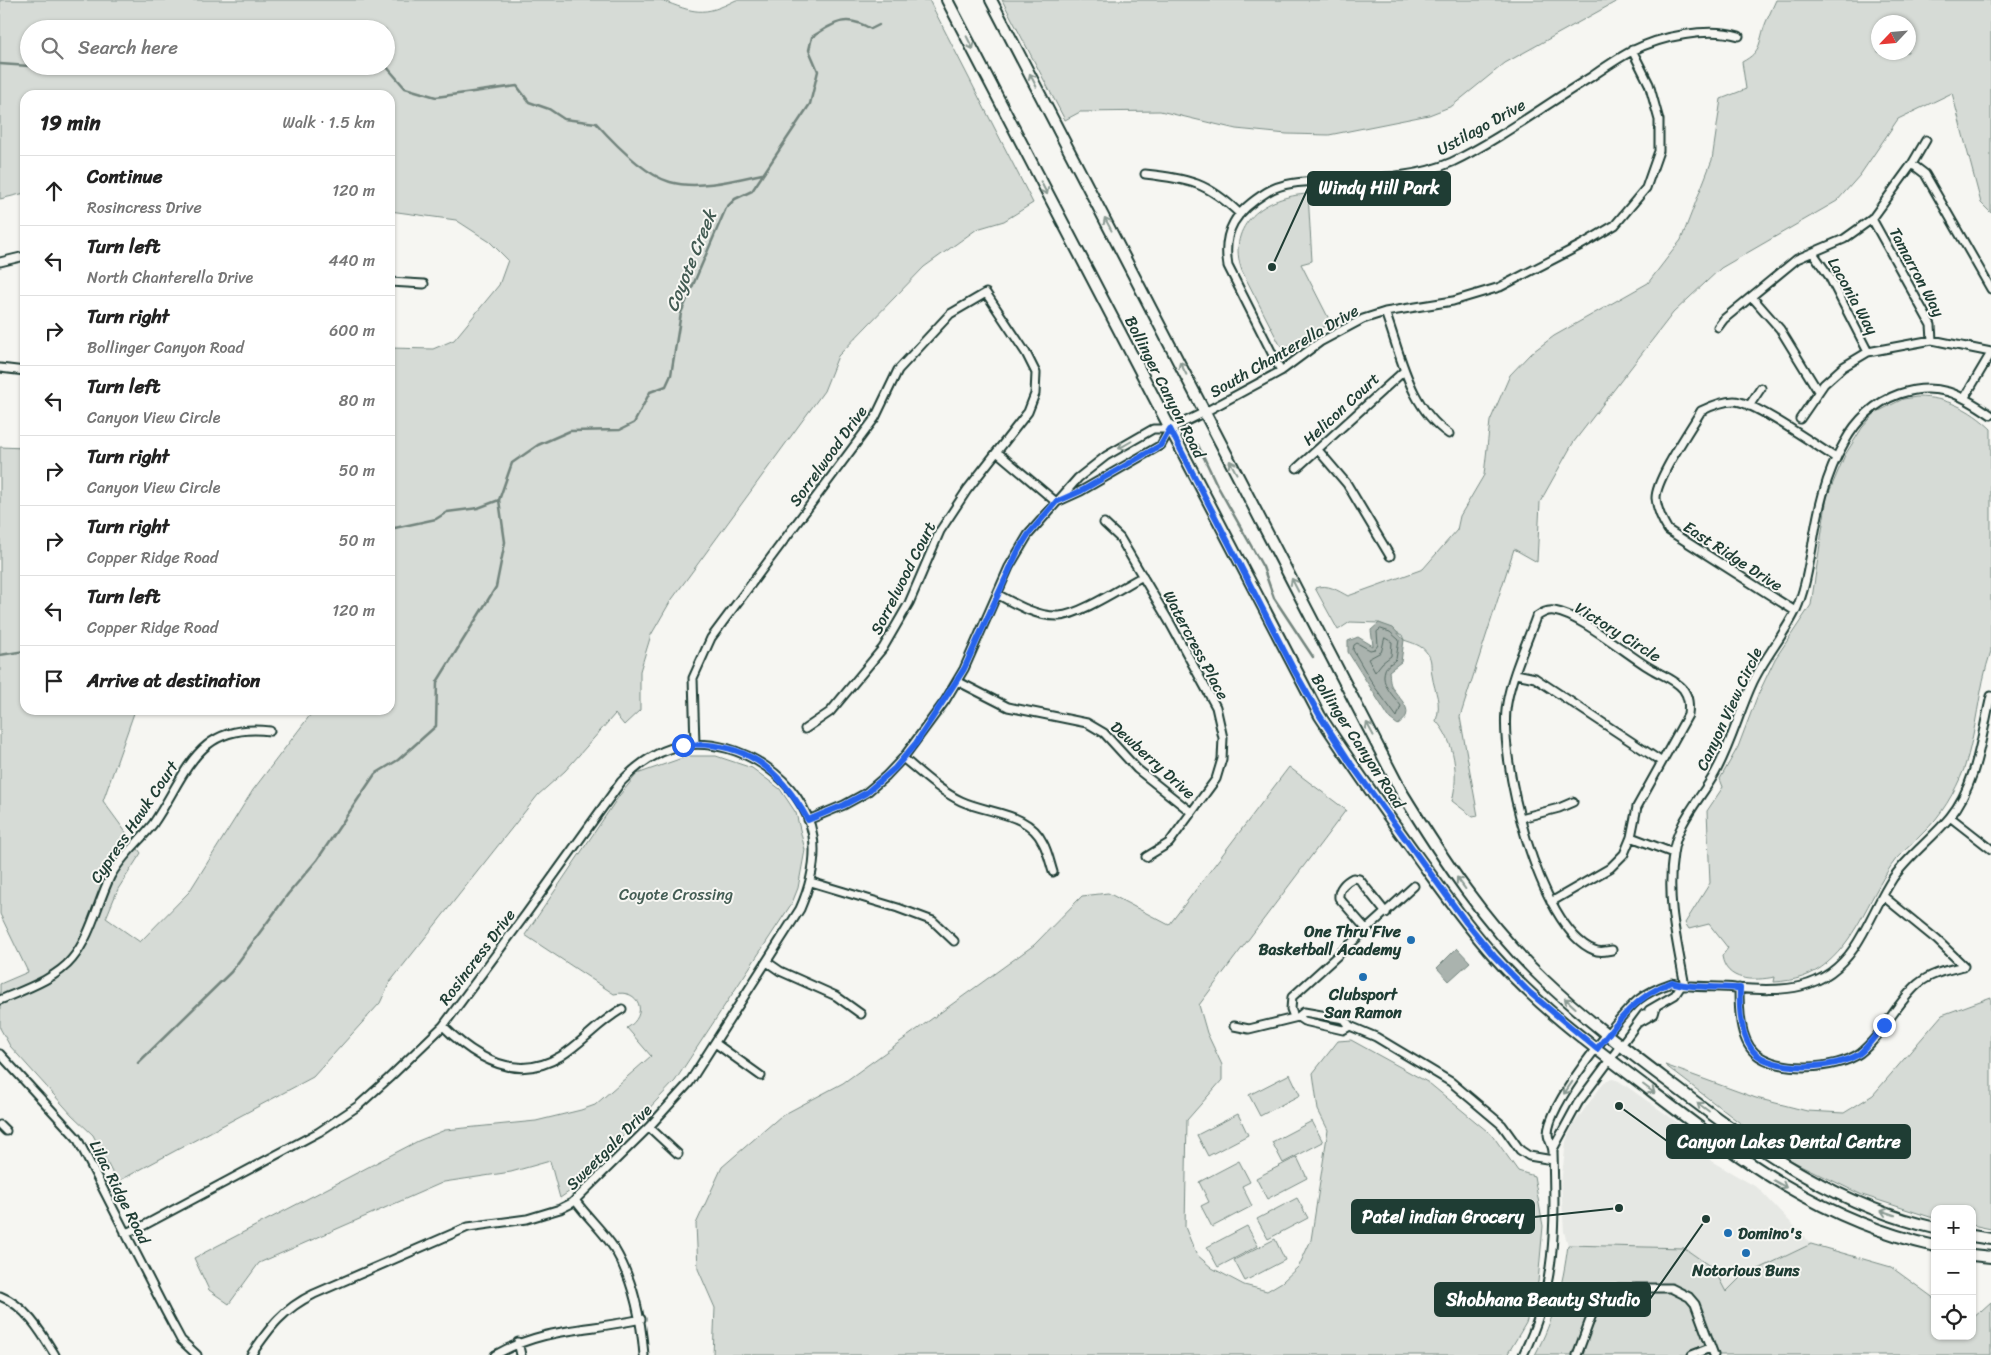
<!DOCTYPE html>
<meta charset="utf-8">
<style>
body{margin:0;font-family:Sriracha,sans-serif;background:#f2f2f2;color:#222}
.controls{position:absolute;right:15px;bottom:15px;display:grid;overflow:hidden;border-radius:10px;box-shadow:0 1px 4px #0004}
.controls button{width:45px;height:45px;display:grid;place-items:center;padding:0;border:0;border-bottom:1px solid #e0e0e0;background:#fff;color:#222;font:25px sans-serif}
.compass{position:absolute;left:1871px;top:15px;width:45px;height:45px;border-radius:50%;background:#fff;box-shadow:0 1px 4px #0004;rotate:244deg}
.stop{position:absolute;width:15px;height:15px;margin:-11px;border:4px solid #2563eb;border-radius:50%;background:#fff}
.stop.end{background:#2563eb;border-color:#fff;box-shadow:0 1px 5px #0008}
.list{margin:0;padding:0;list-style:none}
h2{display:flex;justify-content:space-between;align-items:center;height:65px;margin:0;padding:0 20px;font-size:21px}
h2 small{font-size:16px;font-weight:400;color:#767676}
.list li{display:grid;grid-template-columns:32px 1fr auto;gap:15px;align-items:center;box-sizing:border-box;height:70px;padding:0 20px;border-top:1px solid #e0e0e0}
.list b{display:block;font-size:19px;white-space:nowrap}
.list p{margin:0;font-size:16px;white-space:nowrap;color:#767676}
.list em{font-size:16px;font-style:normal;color:#767676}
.icon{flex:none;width:28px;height:28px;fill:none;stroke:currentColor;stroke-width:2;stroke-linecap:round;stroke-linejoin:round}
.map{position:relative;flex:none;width:1991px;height:1355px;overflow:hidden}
.search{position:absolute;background:#fff;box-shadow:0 1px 4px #0004;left:20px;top:20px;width:375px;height:55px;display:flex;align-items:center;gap:12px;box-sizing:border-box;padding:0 18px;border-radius:28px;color:#767676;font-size:19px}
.panel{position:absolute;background:#fff;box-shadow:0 1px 4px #0004;left:20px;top:90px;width:375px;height:625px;border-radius:15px}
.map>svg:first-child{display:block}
.built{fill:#e6e8e4}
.green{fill:#d6dbd6;stroke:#7a8c85;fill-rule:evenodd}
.water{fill:#aab3ae;stroke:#72847d}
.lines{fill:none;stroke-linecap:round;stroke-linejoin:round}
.shore{stroke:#576c65;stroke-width:1}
.stream{stroke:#72847d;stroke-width:2.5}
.minor-casing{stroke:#1f3d34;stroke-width:11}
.secondary-casing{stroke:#1f3d34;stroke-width:14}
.minor{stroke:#f6f6f2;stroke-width:7}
.secondary{stroke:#f6f6f2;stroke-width:10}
.oneway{stroke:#8a9a93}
.route{stroke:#2563eb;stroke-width:6}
.poi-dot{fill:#1f6fb2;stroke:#f6f6f2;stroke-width:2}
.labels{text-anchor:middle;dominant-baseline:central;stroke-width:4;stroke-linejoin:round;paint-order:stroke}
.street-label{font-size:16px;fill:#1f3d34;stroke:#f6f6f2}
.park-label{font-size:16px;fill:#445d54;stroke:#f6f6f2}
.poi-label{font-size:16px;font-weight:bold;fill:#1f3d34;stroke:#f6f6f2}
.water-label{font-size:18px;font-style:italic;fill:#425a52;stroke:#f6f6f2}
.leader{fill:none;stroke:#1f3d34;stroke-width:2}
.callout-dot{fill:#1f3d34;stroke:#f6f6f2;stroke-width:2}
.callout{fill:#1f3d34;stroke:#1f3d34;stroke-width:2}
.callout-label{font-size:18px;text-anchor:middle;font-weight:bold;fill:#fff}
</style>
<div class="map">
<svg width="1991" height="1355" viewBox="0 0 1991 1355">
<rect width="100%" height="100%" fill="#f6f6f2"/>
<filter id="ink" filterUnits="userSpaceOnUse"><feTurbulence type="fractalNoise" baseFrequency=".02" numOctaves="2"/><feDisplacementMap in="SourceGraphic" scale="10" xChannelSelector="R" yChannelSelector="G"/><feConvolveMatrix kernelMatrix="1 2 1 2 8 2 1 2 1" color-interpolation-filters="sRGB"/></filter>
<g filter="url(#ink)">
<path class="built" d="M1613,1079L1619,1081L1687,1129L1711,1161L1758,1188L1811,1244L1740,1278L1726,1292L1714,1269L1684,1248L1568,1245L1564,1232L1561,1184L1566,1141L1573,1125L1600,1088L1607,1080Z"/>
<path class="green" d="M0,0H661C695,13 703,17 736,0H929L1033,203L1004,221L977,229L924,267L838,356L824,391L670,602L651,635L640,671V710L624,725L615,714L565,771L538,795L390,982L380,1003L313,1077L117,1182L93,1135L72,1115L10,1046L0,1028V984L28,972L0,914V447L25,448V710H139L134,713L103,801L141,853L118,889L106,918L140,942L189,892L253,790L314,710H390V348L433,349L454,340L499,285L508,260L490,242L456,220L390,211V95H25V193L0,199ZM29,29H386V66H29Z
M1002,0H1619L1505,63L1452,106L1429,115L1329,135L1287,134L1236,129L1160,111L1080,112L1065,120Z
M1776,0H1991V213L1981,203L1952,93L1898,119L1860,175L1837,201L1721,268L1673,313L1573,443L1540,502L1537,562L1514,549L1460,717L1478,816L1473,817L1452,801C1459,775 1455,741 1436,721C1442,701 1435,694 1432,675C1430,667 1433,660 1427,653C1422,645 1412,643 1404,640L1402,635L1379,623L1350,622L1338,630L1315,588C1328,583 1338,591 1348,596L1423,569L1457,530L1460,516L1484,475L1490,421L1510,375L1530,354L1554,336L1648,283L1681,240L1712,160L1721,99L1746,89L1742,62C1763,51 1758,42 1766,22C1769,15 1773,7 1776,0ZM1878,22H1908V52H1878Z
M1308,194L1312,261L1301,264L1331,323L1285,348L1280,345L1242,271C1225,224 1266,196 1308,194Z
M1917,397C1946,397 1970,409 1991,429V651C1978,690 1977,731 1964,769C1955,792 1941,816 1923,833C1915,842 1904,850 1896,859C1871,892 1859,936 1827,963C1812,976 1794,981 1774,982L1775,977C1754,981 1726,982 1722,956L1728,948L1709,924L1689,929L1685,923L1710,883L1707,811L1723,787L1720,779L1738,747L1757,697L1775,659L1811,605L1827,497L1845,455L1862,428L1875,413L1903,399Z
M688,756H716L752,768L780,789L796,813L805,850L798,888L792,903L675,1081L573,1189L560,1198L550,1161L511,1172L444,1182L259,1263L229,1304L209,1290L194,1258L418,1141L445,1130L536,1121L581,1110L595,1105L651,1056L627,1028C649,1015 640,988 614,994L525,935L619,796L637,774Z
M1289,767L1346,810L1199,1005L1207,1033L1222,1065V1080L1187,1120L1185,1227L1196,1254L1212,1268L1244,1285L1267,1291L1282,1282L1299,1266L1311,1240L1328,1130L1318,1110L1313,1073L1338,1041L1351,1040L1429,1083L1493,1136L1518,1171L1534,1176L1543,1226L1538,1282L1526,1323L1507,1355H713L715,1308L698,1269L696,1224L722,1167L781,1116L843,1083L1034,945L1082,896L1108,893L1169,925Z
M1991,997V1229L1972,1225V1209H1935V1218L1930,1217L1862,1195L1784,1157L1665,1065L1756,1098L1807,1111L1844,1113L1873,1095L1942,1015Z
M1290,1074L1300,1095L1260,1116L1249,1095Z
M1238,1114L1248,1135L1208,1156L1197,1135Z
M1312,1121L1323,1142L1283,1163L1272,1142Z
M1297,1157L1307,1178L1267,1199L1256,1178Z
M1239,1161L1250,1182L1242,1186L1252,1206L1212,1227L1201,1206L1209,1202L1199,1182Z
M1297,1198L1308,1218L1268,1239L1257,1219Z
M1247,1226L1258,1246L1218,1267L1207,1247Z
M1275,1239L1285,1260L1245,1281L1234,1260Z
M1811,1244L1891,1267L1935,1299V1336H1972V1319L1991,1302V1355H1535C1554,1319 1563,1285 1568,1245L1684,1248L1714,1269L1726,1292L1740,1278Z"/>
<path class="water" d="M1379,623L1393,628L1404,640L1401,662L1389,671C1390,677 1389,682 1392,687C1399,700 1418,711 1398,725L1390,719L1348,652V641L1358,637L1373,646L1371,630Z
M1457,948L1470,962L1449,981L1437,968Z"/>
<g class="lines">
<path class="shore" d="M1381,629L1390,632L1399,640L1396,659C1393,663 1386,665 1385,670C1380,685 1394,696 1401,706L1397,717L1374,686L1353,650L1354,645L1357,643L1370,650L1375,649L1378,645L1377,632Z
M1385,638L1392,642L1391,656L1382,663L1375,672L1368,659L1381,652Z"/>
<path class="stream" d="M117,29L169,25L179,29
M0,64L29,66
M386,66L405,88L436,97L517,86L529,102L549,109L564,119L596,123C613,142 645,175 670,182C698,190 735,180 762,174
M1198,445L1217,485L1263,567L1274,598L1313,657
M390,529L436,519L447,512L478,508L499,500
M0,655L25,651
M138,1063L231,972L288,894L317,860L375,774L398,760L436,726L437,682L496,587L505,542L499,500L512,463L538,445L570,431L620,430L634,423L650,392L666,386L671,375L681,313L726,208L735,199L752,191L810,104L818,71L809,50L812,37C835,22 846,14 871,29L879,25"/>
<g class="minor-casing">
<path id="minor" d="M1912,164L1925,174L1991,289
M1145,174C1189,179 1207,182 1240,214
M1872,219L1931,325L1932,340
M1813,253L1829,276L1868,352
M0,262L25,256
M390,282L424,284
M1752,297L1780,329L1818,391
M1385,312C1401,355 1409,407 1449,434
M1718,327L1724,319L1797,259L1844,239L1872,219L1912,164L1926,140
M0,368L25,371
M1281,371L1228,266C1222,230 1236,211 1267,192C1285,181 1308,182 1329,181C1370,178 1414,179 1452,162C1500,139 1545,105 1591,77C1604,68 1618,58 1632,51C1661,36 1708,27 1739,36
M1965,397L1991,353
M1749,406L1761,388
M1800,419L1824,384L1843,367L1868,352L1932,340L1991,352
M1318,450L1347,484L1390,556
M997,452L1056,502
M1297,468L1404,371
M1059,501L1081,491L1161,445L1170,429
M1104,523L1120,538L1170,623L1216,707L1223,738L1222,759L1216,779L1169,843L1146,857
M997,594C1015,604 1037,617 1059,616C1080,615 1122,587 1143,576
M1795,611L1668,530C1662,520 1657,510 1656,498C1656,479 1690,430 1701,411C1711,406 1723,401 1734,401C1753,401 1817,446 1836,458
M1516,674L1535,678L1662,762
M957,681L1008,707L1087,723L1104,733L1137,769L1191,812
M695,744L693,678L711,638L875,418L898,370L950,314L986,293L1026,353L1036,373L1035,394L1028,412L967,490L940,531L909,603L883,648L830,712L805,729
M903,758C921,773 940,791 961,801C989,814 1029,812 1043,843C1048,852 1050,863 1053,872
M1950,817L1991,849
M1521,818L1559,808L1573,802
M808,820L844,805L866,793L886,776L903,758L945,701L964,669L1009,567L1028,535L1078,478L1106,456L1153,429H1170L1205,412L1281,371L1320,342L1363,319L1385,312L1453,301L1500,287L1581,245L1615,225L1646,188L1659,151V120L1649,84L1632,50
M1631,837L1673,853
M811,882L898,908L933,921L954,941
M1551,902L1610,868L1624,854L1631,837L1637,807L1688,715C1689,705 1689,697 1683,689C1675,679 1661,675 1650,668C1626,654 1581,615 1554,611C1547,610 1542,613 1536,617C1526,645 1512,674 1507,703C1497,756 1539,929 1594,950C1600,953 1606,951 1612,950
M1367,930L1339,898C1338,889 1345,882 1353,878L1359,879L1386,913
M767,962L780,971L836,996L861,1014
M1685,986C1677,942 1666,899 1673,854C1677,822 1700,800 1715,773C1731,744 1739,712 1753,682C1765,657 1784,635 1796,610C1805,590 1808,569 1812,548C1818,510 1825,476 1844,443C1857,419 1874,403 1899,394C1937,381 1961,394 1991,415
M1739,988C1739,1007 1739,1039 1755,1053C1777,1073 1837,1070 1860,1053C1883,1035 1896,1003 1918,984C1931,973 1948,970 1964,966L1937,940L1883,896
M0,1000C23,990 56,979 72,959C91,936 97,904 110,877C121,856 139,842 153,824C187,774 196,722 270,731
M1649,1010L1675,995L1681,986
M1294,1017L1291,1009L1292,997L1414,886
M1298,1017L1304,1021L1343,1030L1350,1026
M1640,1022L1654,1014L1656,1007
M443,1026C475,1058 517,1083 561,1056C583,1042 599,1022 622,1009
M1234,1026L1249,1029L1298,1017L1304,1012L1344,1019L1350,1026L1376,1037L1451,1082L1502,1125L1520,1150L1529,1156L1553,1160
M715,1043L761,1076
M0,1054L77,1138L166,1312L181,1340L197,1355
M0,1125L6,1131
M649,1127L678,1154
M1553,1149L1578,1103L1644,1014
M575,1200C587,1217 603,1231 614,1248C634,1281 641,1318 644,1355
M125,1233L141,1227L319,1132L358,1106L389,1078L443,1026L526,914L621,782C639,763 659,749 685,745C740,738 803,779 813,836C817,862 810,886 800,909L689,1083L649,1127L572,1203L560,1209L527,1219L468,1227L314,1294C283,1309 270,1327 251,1355
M0,1296C26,1306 41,1332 55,1355
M518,1342L521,1355
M495,1355C545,1327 588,1331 641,1319
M1523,1355C1557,1286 1555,1226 1553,1152C1553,1145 1548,1140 1548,1134C1548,1105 1616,1019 1638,1000C1648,992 1660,987 1672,983C1686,988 1718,986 1735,988C1783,992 1824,992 1854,948C1869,926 1878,901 1893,878C1909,855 1932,839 1950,817C1977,784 1981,737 1991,696
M1577,1355L1597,1301L1603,1294L1618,1288H1671L1689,1297L1695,1304L1714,1355
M1692,1355L1710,1348"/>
</g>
<g class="secondary-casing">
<path id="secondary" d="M947,0L1320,716C1352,765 1386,813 1420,860C1444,893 1467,926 1494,956C1538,1006 1592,1046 1645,1086C1738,1157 1818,1220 1935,1246
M991,0L1401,791C1442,858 1486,925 1544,980C1589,1023 1640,1060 1690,1098C1764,1154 1842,1207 1935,1228
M1972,1236L1991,1239
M1972,1255L1991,1257"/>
</g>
<use href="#minor" class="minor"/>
<use href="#secondary" class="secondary"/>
</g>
<defs><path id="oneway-shaft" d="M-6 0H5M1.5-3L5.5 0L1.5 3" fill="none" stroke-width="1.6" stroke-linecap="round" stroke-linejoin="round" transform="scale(1.25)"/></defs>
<g class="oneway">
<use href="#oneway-shaft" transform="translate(970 43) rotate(63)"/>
<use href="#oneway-shaft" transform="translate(1033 80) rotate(-117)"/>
<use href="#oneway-shaft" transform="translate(1044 188) rotate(63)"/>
<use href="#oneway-shaft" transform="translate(1108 224) rotate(-118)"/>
<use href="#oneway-shaft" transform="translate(1183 368) rotate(-117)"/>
<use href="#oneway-shaft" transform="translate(1125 445) rotate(150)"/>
<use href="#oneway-shaft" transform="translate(1233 467) rotate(-118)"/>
<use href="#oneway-shaft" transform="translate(1295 585) rotate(-117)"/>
<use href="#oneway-shaft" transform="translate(1370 729) rotate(-118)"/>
<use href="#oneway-shaft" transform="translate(1461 883) rotate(-126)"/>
<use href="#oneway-shaft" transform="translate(1570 1003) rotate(-138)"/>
<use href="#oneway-shaft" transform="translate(1568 1088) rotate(125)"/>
<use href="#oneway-shaft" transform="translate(1649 1089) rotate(37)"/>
<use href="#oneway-shaft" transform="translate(1703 1107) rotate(-143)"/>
<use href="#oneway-shaft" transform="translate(1780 1184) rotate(30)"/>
<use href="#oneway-shaft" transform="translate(1888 1213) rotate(-162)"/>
</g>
</g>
<g class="lines" filter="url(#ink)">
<path class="route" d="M683,745C745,740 779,768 808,820L844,805L866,793L895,768L916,743L964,669L1018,551L1028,535L1056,502L1081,491L1161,445L1170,429L1294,670L1320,716L1351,764L1465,921L1494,956L1529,992L1597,1049C1618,1021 1637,995 1672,982C1686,988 1722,987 1740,988C1739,1009 1740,1034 1753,1051C1771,1073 1837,1069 1859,1054C1868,1047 1876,1034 1884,1025"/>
</g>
<g class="poi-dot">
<circle cx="1411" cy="940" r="5"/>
<circle cx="1363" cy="977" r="5"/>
<circle cx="1728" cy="1233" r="5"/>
<circle cx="1746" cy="1253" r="5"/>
</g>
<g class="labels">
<g class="street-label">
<text transform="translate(1481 127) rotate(-29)">Ustilago Drive</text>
<text transform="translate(1917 272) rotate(62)">Tamarron Way</text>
<text transform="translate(1853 296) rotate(61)">Laconia Way</text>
<text transform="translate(1284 351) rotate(-30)">South Chanterella Drive</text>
<text transform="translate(1165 387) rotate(63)">Bollinger Canyon Road</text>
<text transform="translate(1341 409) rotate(-43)">Helicon Court</text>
<text transform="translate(828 456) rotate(-54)">Sorrelwood Drive</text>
<text transform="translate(1733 556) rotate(33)">East Ridge Drive</text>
<text transform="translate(903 578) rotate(-63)">Sorrelwood Court</text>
<text transform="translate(1618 632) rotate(32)">Victory Circle</text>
<text transform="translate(1196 645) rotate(62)">Watercress Place</text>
<text transform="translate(1729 709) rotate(-65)">Canyon View Circle</text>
<text transform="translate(1358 741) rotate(57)">Bollinger Canyon Road</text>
<text transform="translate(1153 760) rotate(42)">Dewberry Drive</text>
<text transform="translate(134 822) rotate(-56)">Cypress Hawk Court</text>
<text transform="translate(477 957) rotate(-53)">Rosincress Drive</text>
<text transform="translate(609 1147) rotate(-45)">Sweetgale Drive</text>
<text transform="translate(120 1192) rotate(63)">Lilac Ridge Road</text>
</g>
<g class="park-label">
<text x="676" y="894">Coyote Crossing</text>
</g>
<g class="poi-label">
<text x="1401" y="931" text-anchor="end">One Thru Five<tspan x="1401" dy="18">Basketball Academy</tspan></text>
<text x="1363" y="994">Clubsport<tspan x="1363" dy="18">San Ramon</tspan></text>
<text x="1738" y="1233" text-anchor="start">Domino's</text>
<text x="1746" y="1270">Notorious Buns</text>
</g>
<g class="water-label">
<text transform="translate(691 261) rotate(-68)">Coyote Creek</text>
</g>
</g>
<path class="leader" d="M1272 267L1308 188M1619 1106L1667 1141M1619 1208L1534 1217M1706 1219L1650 1299"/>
<g class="callout-dot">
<circle cx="1272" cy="267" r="5"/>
<circle cx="1619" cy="1106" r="5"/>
<circle cx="1619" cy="1208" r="5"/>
<circle cx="1706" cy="1219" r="5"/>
</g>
<g class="callout">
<rect x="1308" y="172" width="142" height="33" rx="5"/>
<rect x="1667" y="1125" width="243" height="33" rx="5"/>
<rect x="1352" y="1200" width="182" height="33" rx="5"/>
<rect x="1435" y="1283" width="215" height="33" rx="5"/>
</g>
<g class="callout-label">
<text x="1379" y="194">Windy Hill Park</text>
<text x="1789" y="1148">Canyon Lakes Dental Centre</text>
<text x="1443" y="1223">Patel indian Grocery</text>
<text x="1543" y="1306">Shobhana Beauty Studio</text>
</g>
</svg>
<div class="controls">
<button>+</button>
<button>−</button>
<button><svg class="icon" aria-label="locate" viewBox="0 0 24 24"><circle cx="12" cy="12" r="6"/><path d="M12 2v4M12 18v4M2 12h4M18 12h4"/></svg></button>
</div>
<svg class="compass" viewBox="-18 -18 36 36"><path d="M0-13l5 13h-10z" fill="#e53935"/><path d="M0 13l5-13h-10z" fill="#767676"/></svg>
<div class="stop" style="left:683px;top:745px"></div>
<div class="stop end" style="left:1884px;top:1025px"></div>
<div class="search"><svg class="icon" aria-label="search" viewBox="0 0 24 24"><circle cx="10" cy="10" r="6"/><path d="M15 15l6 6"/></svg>Search here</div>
<section class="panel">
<h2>19 min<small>Walk · 1.5 km</small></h2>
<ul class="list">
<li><svg class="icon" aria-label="ahead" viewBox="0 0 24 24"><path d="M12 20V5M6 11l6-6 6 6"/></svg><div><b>Continue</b><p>Rosincress Drive</p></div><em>120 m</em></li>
<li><svg class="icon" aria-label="left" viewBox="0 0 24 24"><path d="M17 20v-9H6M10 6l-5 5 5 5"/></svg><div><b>Turn left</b><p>North Chanterella Drive</p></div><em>440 m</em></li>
<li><svg class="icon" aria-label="right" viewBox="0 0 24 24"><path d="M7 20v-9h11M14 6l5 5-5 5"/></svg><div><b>Turn right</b><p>Bollinger Canyon Road</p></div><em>600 m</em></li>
<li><svg class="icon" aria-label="left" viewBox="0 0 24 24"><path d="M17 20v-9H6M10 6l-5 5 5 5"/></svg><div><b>Turn left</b><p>Canyon View Circle</p></div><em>80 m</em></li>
<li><svg class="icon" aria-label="right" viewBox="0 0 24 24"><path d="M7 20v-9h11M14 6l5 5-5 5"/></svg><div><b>Turn right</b><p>Canyon View Circle</p></div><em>50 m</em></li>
<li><svg class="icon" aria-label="right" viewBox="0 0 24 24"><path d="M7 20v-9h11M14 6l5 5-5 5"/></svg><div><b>Turn right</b><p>Copper Ridge Road</p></div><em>50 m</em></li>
<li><svg class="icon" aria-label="left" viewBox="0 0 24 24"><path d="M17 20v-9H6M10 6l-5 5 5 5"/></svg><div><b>Turn left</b><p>Copper Ridge Road</p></div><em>120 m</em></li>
<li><svg class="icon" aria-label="arrive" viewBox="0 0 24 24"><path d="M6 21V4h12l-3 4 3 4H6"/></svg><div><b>Arrive at destination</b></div></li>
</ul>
</section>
</div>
